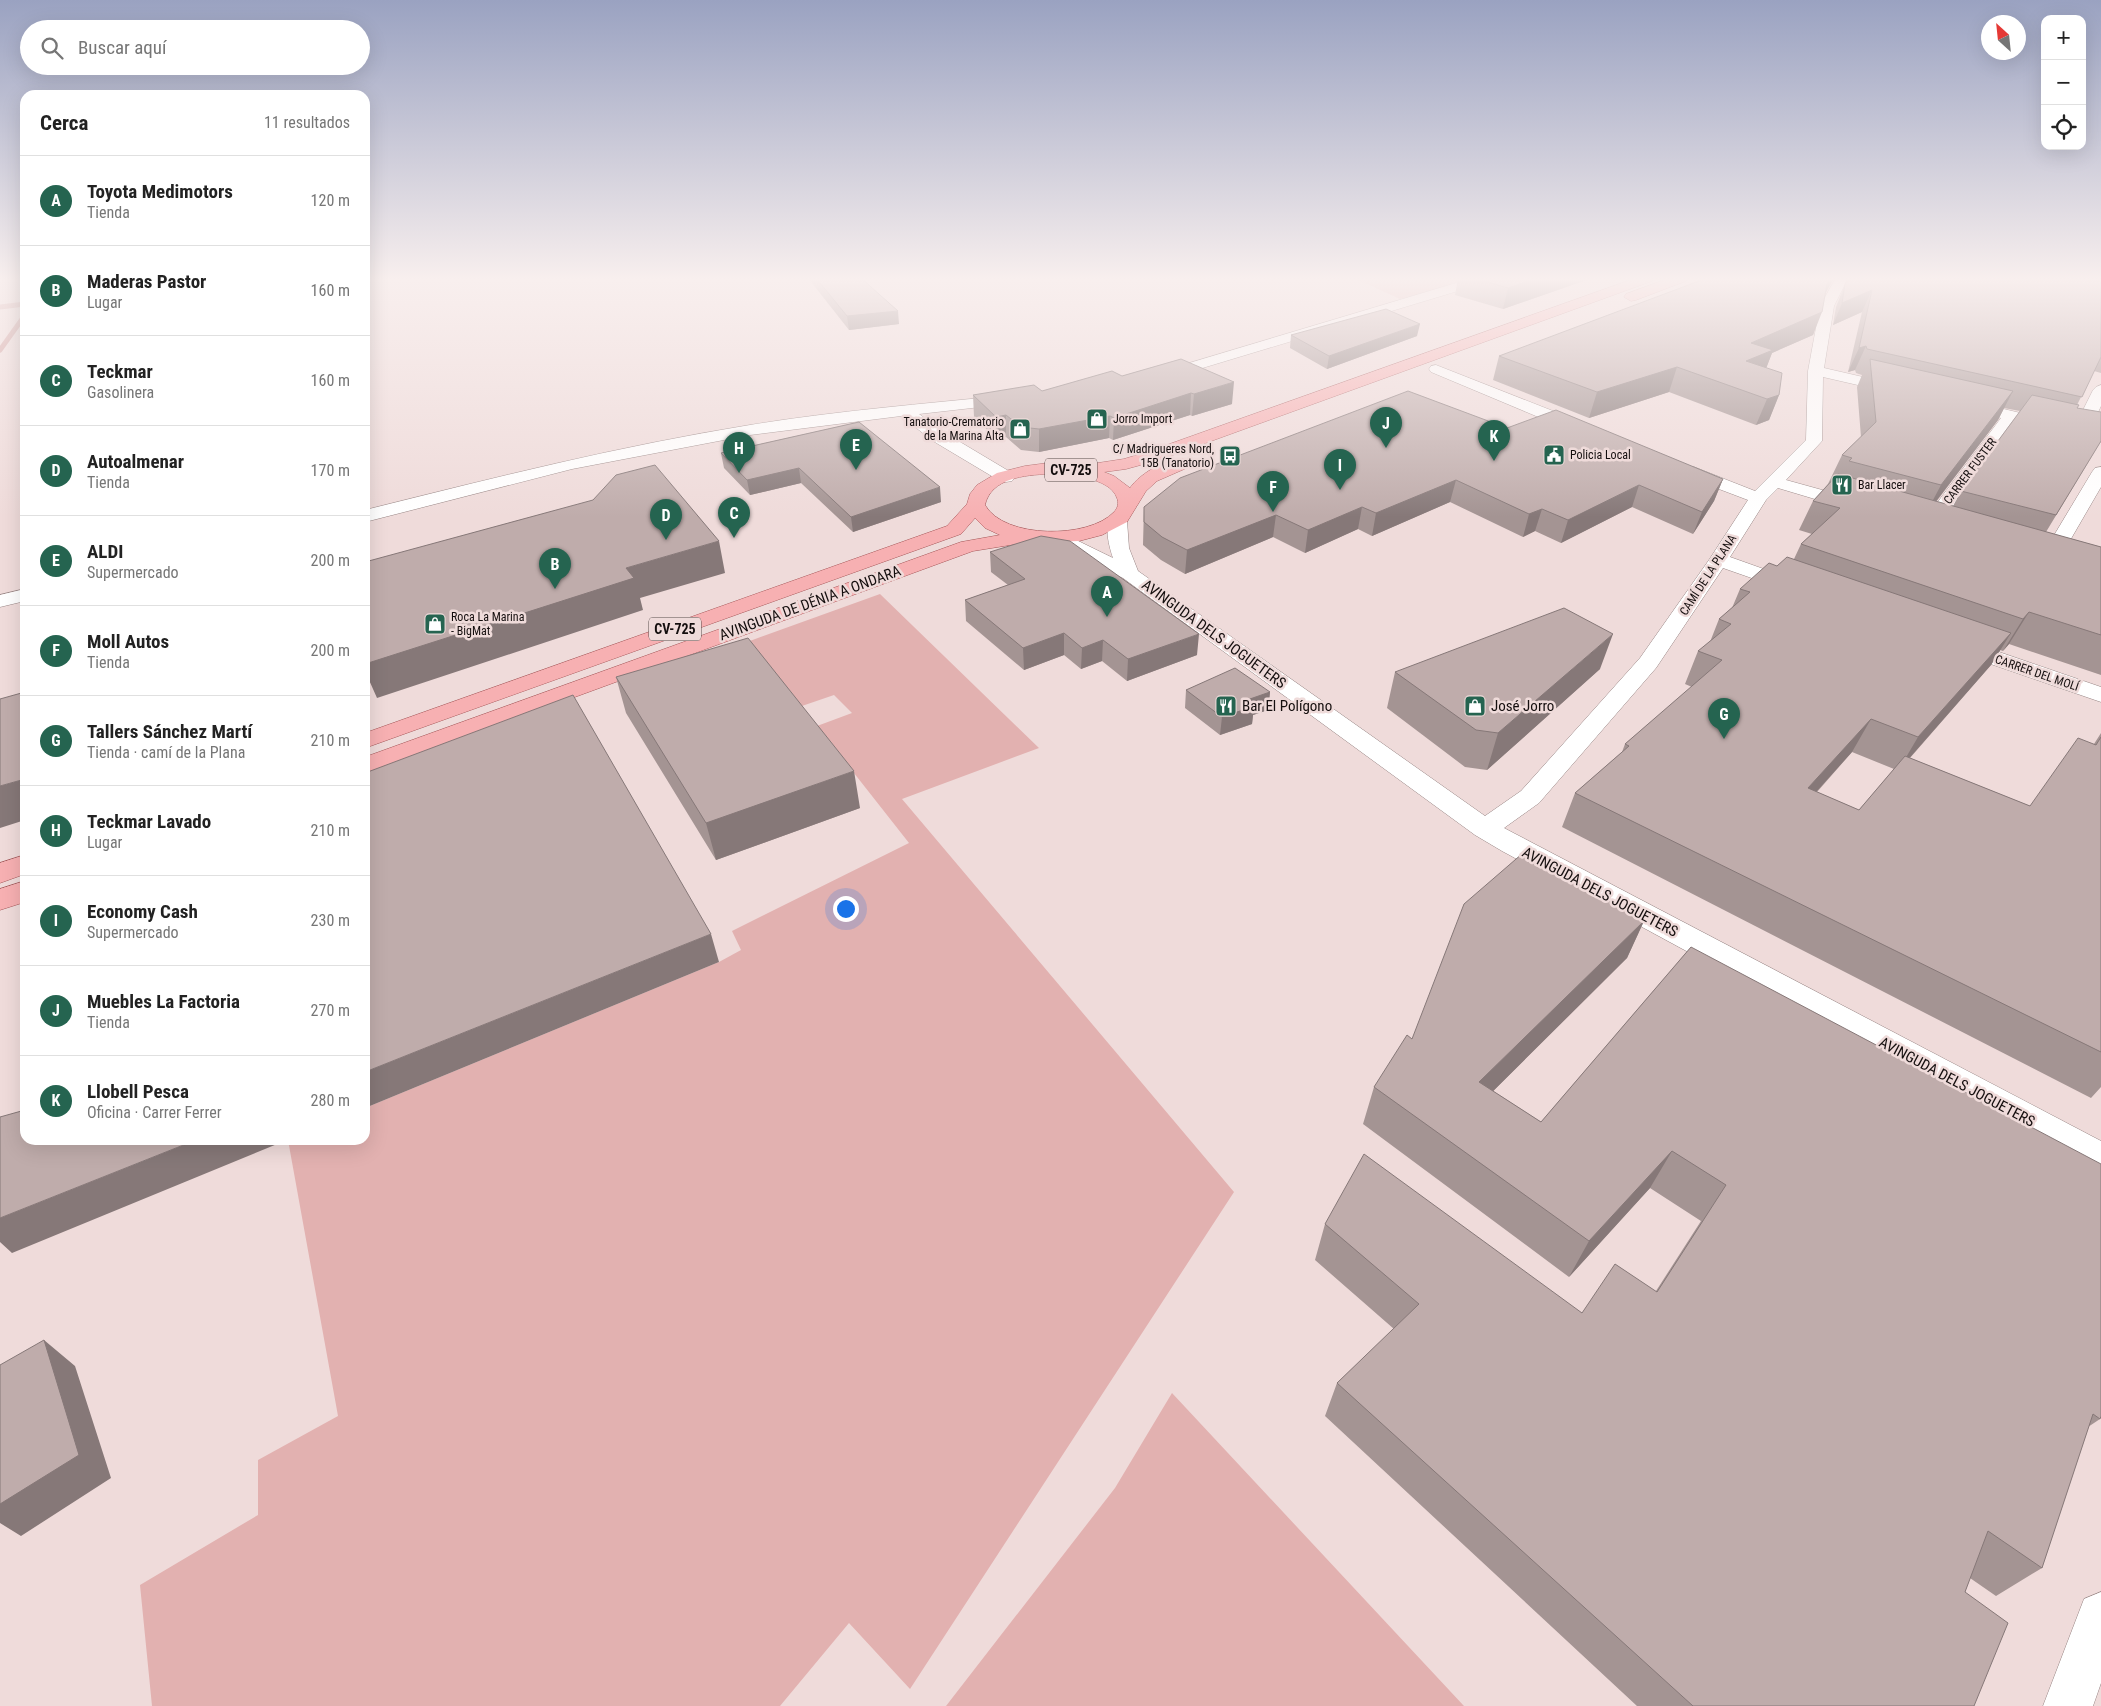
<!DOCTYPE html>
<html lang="es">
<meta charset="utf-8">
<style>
body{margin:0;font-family:"Roboto Condensed",sans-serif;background:#f2f2f2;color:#222}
.controls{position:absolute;right:15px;top:15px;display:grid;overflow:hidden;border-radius:10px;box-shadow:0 5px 20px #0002}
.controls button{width:45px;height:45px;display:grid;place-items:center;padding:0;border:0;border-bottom:1px solid #e0e0e0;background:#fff;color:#222;font:25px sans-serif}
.compass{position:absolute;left:1981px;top:15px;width:45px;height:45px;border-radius:50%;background:#fff;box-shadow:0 5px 20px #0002;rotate:333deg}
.you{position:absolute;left:845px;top:908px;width:18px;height:18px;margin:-12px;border:4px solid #fff;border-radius:50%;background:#1a73e8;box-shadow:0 0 0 8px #1a73e833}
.badge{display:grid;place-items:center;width:32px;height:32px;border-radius:50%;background:#256450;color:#fff;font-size:16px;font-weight:700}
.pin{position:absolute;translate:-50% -41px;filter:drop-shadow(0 1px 2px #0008)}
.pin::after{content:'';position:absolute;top:26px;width:18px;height:15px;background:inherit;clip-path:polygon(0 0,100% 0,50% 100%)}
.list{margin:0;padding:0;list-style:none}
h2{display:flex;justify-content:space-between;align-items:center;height:65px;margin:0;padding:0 20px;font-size:21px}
h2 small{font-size:16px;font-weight:400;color:#767676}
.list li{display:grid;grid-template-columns:32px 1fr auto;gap:15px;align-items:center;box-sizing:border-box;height:90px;padding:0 20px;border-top:1px solid #e0e0e0}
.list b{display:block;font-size:19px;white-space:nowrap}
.list p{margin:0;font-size:16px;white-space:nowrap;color:#767676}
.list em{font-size:16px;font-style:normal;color:#767676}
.icon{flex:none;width:28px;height:28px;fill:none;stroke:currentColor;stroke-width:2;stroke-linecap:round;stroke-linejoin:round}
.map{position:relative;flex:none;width:2101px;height:1706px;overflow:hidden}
.search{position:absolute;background:#fff;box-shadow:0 5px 20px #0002;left:20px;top:20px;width:350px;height:55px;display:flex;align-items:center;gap:12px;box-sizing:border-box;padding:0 18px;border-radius:28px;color:#767676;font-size:19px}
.panel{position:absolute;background:#fff;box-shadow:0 5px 20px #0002;left:20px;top:90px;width:350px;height:1055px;border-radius:15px}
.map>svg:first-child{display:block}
.green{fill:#e2b1b0}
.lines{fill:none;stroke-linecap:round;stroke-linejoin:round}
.stream{stroke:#c68887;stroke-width:5}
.minor-casing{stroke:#968483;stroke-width:1}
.primary-casing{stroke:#a45557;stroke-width:1}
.minor{fill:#fff;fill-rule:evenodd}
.primary{fill:#f7b0b2;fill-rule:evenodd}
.wall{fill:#a49493;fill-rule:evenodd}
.shaded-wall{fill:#867878}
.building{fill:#bfacab;stroke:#867878}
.labels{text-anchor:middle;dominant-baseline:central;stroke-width:5;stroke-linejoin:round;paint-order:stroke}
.far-poi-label{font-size:12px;fill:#140e0e;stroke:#efdbda;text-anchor:start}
.far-street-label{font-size:12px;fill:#140e0e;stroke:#efdbda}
.shield{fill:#efdbda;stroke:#564c4b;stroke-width:1}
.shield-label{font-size:14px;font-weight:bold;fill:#140e0e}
.street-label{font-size:15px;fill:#140e0e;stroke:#efdbda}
.poi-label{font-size:15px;fill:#140e0e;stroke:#efdbda;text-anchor:start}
</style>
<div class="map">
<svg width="2101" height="1706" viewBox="0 0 2101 1706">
<rect width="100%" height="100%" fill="#efdbda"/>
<path class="green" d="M1354,278H1479L1400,299Z
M880,594L1039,748L902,799L1234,1192L910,1689L849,1623L780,1706H152L140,1585L258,1515V1460L338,1416L288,1140H365V1108L719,962L741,950L732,931L909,843L817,726L852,713L834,695L799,707L747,642Z
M1172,1393L1464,1706H946L1115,1488Z"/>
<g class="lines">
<path class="stream" d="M0,307L25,304
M0,350L25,315"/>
<g class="minor-casing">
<path id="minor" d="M1473,278H1493L1491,281L1166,379H1156L1153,376L1156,373Z
M1836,278H1848L1834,306L1824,368L1902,386L1905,389L1902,392L1897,394L1823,377L1822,441L1786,480L1862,501L1864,505L1862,509L1855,511L1778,488L1766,500L1730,557L1800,582L1803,586L1800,590L1793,592L1786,590L1723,568L1656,668L1539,803L1504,828L2101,1141V1173L2088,1169L1502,851L1475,835L1123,578L1050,542L1047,538L1050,534L1057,532L1064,534L1113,558C1109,546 1104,528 1111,517L1118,515L1125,517L1127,521L1129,548L1138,571L1485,816L1521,791L1640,658L1709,560L1748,500L1682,475L1679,471L1682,467L1688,466L1694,467L1755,491L1806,440L1808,371L1820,306Z
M1436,365L1586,424L1588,428L1586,432H1574L1431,372L1429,369L1431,366Z
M2101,385V406L2090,429L2101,432V442L2015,422L1936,531L1929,533L1922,531L1919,527L1922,523L2001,418L1960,408L1958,405L1960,402L1966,400L2075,426L2093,390L2096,387Z
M1010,395L1016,397L1018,400L1016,403L919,414L945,433L1012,473L1015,477L1012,481L1006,482L1000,481L933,441L901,416L750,435L572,469L365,522V510C493,478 620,446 750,425C836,411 923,404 1010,395Z
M2101,467V487L2061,556L2034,561L2027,559L2024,555L2027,551L2047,547L2092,472L2095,468Z
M25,589V601L0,607V595Z
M1961,639L2101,687V702L1953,651L1950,646L1953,641Z
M2101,1592V1683L2093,1706H2043L2084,1599Z"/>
</g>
<g class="primary-casing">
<path id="primary" d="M1636,278H1654L1652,281L1159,460L1126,469L1104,472L1114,476L1130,488C1140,473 1171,455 1189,459L1192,463L1189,467L1157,481L1146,491L1127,522L1102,535L1079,541L1023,543L973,551L365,774V757L961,542L1000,535L985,528L975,518L961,534L365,748V733L947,526L967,504L970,494L977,485L997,473L1025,466L1048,463L1078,466L1124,459L1147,452ZM1048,474C1067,474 1110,477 1117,498C1119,503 1118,508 1114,512C1089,539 1004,539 985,505C991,478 1025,475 1048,474Z
M1670,278H1688L1686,281L1636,300L1631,301L1624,297L1626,294Z
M25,855V874L0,883V863Z
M25,881V902L0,910V889Z"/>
</g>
<use href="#minor" class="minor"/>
<use href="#primary" class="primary"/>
</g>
<path class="wall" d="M808,278H861L899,324L849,330Z
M1458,278H1592L1503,309L1455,295Z
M1834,278L1826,292L1813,335L1772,353L1766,368L1779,395L1769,420L1756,425L1669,392L1589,418L1493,380L1499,356Z
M2101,278V373L2094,371L2077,405V408L2101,441L2046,532L2101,547V675L2009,644L2003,651L2000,650L1991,665L1910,758L2030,806L2094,744L2101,733V1087L2091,1098L1562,827L1575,793L1622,752L1625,744L1692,687L1685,684L1698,651L1710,642L1719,619L1732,608L1740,589L1777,566L1794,559L1801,544L1812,534L1799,530L1813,501L1828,484L1842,455L1861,437L1857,387L1862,375L1856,373L1855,370L1848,372L1862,312L1833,325L1836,307L1845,284ZM2004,408L2020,411L1961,491L1953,506L1936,502L1998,420ZM1852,752L1894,769L1859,810L1817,792Z
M1291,335L1417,336L1327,369L1290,348Z
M1181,359L1232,404L1192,416L1190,415L1113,440L1109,438L1039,452L1021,450L1006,437L997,439L974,417L973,395L1042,391L1122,376Z
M859,422L941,502L853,532L801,483L750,495L724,468L721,453Z
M1507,428L1723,479L1714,501L1693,534L1632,507L1561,543L1535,531L1523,537L1450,502L1372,536L1358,529L1305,553L1273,537L1185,574L1161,560L1143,545L1144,507Z
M990,552L1197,655L1127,681L1102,661L1081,669L1064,655L1024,670L966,621L965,600L1008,585L991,572Z
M1600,669L1487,770L1465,767L1387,708L1395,672Z
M616,677L860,808L716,860L626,713Z
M1186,690L1270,692L1268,710L1253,715L1252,724L1220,735L1185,708Z
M1644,921L1627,958L1493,1091L1541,1122L1691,947L2100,1419L2088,1427L2042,1568L1996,1596L1970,1578L1965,1592L1974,1706H1637L1325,1416L1337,1383L1394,1329L1315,1260L1325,1224L1582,1313L1656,1291L1701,1221L1650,1188L1569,1277L1363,1124L1374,1087L1412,1039Z"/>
<path class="shaded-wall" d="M1538,278H1592L1503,309L1508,288Z
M1830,278H1834L1818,306L1827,284Z
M1872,290L1862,312L1833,325L1842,303Z
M898,311L899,324L849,330L847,316Z
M1822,312L1813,335L1772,353L1764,374L1736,386L1751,343Z
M1420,324L1417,336L1327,369L1329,356Z
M1866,346L1855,370L1848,372L1859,348Z
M1677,367L1669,392L1589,418L1597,392Z
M1234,382L1232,404L1192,416L1194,394Z
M2013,391L1998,420L1924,517L1941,485Z
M1191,393L1190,415L1113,440L1114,418Z
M1779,395L1769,420L1756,425L1767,399Z
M1006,415V437L997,439L996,417Z
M1110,416L1109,438L1039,452V429Z
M799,468L801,483L750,495L747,480Z
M1723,479L1714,501L1693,534L1702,512Z
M1456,480L1450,502L1372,536L1376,513Z
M1639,485L1632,507L1561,543L1568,520Z
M940,487L941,502L853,532L851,517Z
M1362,507L1358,529L1305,553L1308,530Z
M1542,509L1535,531L1523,537L1529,514Z
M1276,515L1273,537L1185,574L1187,550Z
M719,541L725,573L640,598L643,610L377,698L365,671V664L626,568Z
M2029,612L2009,644L2003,651L2023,619Z
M1064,633V655L1024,670L1023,648Z
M2011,633L1991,665L1898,771L1918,737Z
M1199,634L1197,655L1127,681L1128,659Z
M1613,634L1600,669L1487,770L1498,733Z
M1103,640L1102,661L1081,669L1082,648Z
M1270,692L1268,710L1253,715L1252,724L1220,735L1222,717L1247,700Z
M1871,719L1852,752L1789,822L1808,788Z
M854,771L860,808L716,860L706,823Z
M25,779V820L0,828V786Z
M1644,921L1627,958L1465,1119L1479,1082Z
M711,934L719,962L365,1108V1072Z
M196,1140H287L12,1253L0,1242V1218Z
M1672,1151L1650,1188L1569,1277L1589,1241Z
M44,1340L75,1366L111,1478L21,1536L0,1523V1504Z"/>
<path class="building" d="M816,278H861L898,311L847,316Z
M1473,278H1538L1508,288Z
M1707,278H1830L1827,284L1822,312L1751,343L1773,350L1746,361L1782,373L1779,395L1767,399L1677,367L1597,392L1499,356Z
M1848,278H2101V357L2082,397L1867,349L1866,346L1859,348L1872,290L1842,303L1845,284Z
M1386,309L1420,324L1329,356L1291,335Z
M1181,359L1234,382L1194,394L1191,393L1114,418L1110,416L1039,429L1021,427L1006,415L996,417L973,395L1034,385L1042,391L1112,371L1122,376Z
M1870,359L2013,391L1941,485L1849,461L1852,458L1842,455L1876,422Z
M1408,391L1507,428L1556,410L1723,479L1702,512L1639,485L1568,520L1542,509L1529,514L1456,480L1376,513L1362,507L1308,530L1276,515L1187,550L1162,537L1144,522V507L1180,478Z
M2032,395L2079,405L2077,408L2101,412V441L2056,515L1961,491Z
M859,422L940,487L851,517L799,468L747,480L721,453Z
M655,465L719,541L626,568L634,578L365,664V562L593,500L616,475Z
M1838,474L2101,547V635L2029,612L2023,619L1801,544L1840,508L1813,501Z
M1041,536L1070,541L1199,634L1128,659L1103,640L1082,648L1064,633L1023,648L965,600L1025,579L990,552Z
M1787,557L2011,633L1918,737L1871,719L1808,788L1859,810L1905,756L2030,806L2078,738L2096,745L2101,737V1052L1575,793L1629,746L1625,744L1722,660L1698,651L1731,624L1719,619L1750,592L1740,589L1769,563L1777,566Z
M1564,608L1613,634L1498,733L1476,730L1395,672Z
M748,638L854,771L706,823L616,677Z
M1235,668L1270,692L1247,700L1255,706L1222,717L1186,690Z
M25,692V779L0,786V699Z
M573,695L711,934L365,1072V773Z
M1523,853L1644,921L1479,1082L1541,1122L1691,947L2101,1164V1416L2100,1419L2093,1414L2042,1568L1988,1531L1965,1592L2008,1623L1974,1706H1693L1337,1383L1419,1304L1325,1224L1364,1154L1582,1313L1615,1264L1657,1292L1726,1185L1672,1151L1589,1241L1374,1087L1407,1035L1412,1039L1464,904Z
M25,1110V1140H196L0,1218V1117Z
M44,1340L79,1455L0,1504V1365Z"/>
<linearGradient id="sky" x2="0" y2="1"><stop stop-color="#9aa2c1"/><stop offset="0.54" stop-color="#f8efee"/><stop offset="1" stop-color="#f8efee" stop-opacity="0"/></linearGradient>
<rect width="2101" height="517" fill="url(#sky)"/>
<defs>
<g id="shop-square" transform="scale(1.125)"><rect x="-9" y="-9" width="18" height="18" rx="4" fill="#256450" stroke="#efdbda"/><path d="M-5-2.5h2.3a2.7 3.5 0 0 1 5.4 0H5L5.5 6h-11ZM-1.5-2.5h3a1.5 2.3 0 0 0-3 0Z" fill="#fff"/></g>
<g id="civic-square" transform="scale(1.125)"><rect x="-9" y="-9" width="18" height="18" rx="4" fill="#256450" stroke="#efdbda"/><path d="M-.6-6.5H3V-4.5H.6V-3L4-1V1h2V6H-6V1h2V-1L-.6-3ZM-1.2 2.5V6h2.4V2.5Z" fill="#fff"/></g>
<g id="bus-square" transform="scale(1.125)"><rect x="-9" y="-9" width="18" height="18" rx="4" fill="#256450" stroke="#efdbda"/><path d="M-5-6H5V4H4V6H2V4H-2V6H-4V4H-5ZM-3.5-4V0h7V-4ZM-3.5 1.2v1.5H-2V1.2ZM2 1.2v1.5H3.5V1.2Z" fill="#fff"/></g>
<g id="restaurant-square" transform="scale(1.125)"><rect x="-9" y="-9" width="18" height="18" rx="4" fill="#256450" stroke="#efdbda"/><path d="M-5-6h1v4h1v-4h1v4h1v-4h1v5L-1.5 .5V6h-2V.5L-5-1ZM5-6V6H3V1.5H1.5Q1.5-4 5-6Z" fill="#fff"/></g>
</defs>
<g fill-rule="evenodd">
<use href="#shop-square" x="1097" y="419"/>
<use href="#shop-square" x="1020" y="429"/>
<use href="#civic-square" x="1554" y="455"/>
<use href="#bus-square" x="1230" y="456"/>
<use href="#restaurant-square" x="1842" y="485"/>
<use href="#shop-square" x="435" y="624"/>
<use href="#restaurant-square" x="1226" y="706"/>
<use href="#shop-square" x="1475" y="706"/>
</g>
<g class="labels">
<g class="far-poi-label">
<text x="1113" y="419">Jorro Import</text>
<text x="1004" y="422" text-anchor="end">Tanatorio-Crematorio<tspan x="1004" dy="14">de la Marina Alta</tspan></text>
<text x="1214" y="449" text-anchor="end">C/ Madrigueres Nord,<tspan x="1214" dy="14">15B (Tanatorio)</tspan></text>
<text x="1570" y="455">Policia Local</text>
<text x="1858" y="485">Bar Llacer</text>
<text x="451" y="617">Roca La Marina<tspan x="451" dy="14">- BigMat</tspan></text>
</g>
<g class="far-street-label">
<text transform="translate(1970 471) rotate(-53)">CARRER FUSTER</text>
<text transform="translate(1708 575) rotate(-57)">CAMÍ DE LA PLANA</text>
<text transform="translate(2037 673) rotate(19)">CARRER DEL MOLÍ</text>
</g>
<g class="shield">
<rect x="1045" y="458.5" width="52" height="23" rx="4"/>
<rect x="649" y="617.5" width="52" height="23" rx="4"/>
</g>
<g class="shield-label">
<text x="1071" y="470">CV-725</text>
<text x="675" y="629">CV-725</text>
</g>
<g class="street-label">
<text transform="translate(810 603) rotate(-20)">AVINGUDA DE DÉNIA A ONDARA</text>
<text transform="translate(1214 634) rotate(36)">AVINGUDA DELS JOGUETERS</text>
<text transform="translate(1600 892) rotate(28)">AVINGUDA DELS JOGUETERS</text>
<text transform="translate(1957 1082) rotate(28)">AVINGUDA DELS JOGUETERS</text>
</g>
<g class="poi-label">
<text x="1242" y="706">Bar El Polígono</text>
<text x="1491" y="706">José Jorro</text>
</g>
</g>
</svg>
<div class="controls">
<button>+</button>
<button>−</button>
<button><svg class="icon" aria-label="locate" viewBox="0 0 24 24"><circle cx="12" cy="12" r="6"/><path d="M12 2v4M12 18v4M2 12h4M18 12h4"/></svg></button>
</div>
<svg class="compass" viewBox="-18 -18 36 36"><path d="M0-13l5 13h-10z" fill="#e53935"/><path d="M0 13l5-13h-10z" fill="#767676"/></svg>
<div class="you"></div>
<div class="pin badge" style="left:1107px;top:617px">A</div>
<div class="pin badge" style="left:555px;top:589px">B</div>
<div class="pin badge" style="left:734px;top:538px">C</div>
<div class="pin badge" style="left:666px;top:540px">D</div>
<div class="pin badge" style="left:856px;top:470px">E</div>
<div class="pin badge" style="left:1273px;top:512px">F</div>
<div class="pin badge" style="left:1724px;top:739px">G</div>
<div class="pin badge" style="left:739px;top:473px">H</div>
<div class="pin badge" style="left:1340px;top:490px">I</div>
<div class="pin badge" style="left:1386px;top:448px">J</div>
<div class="pin badge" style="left:1494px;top:461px">K</div>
<div class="search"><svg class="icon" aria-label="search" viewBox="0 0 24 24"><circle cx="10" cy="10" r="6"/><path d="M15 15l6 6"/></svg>Buscar aquí</div>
<section class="panel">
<h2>Cerca<small>11 resultados</small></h2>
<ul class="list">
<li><span class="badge">A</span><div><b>Toyota Medimotors</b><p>Tienda</p></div><em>120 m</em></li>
<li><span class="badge">B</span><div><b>Maderas Pastor</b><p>Lugar</p></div><em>160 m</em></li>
<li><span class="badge">C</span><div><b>Teckmar</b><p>Gasolinera</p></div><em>160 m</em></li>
<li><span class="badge">D</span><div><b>Autoalmenar</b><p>Tienda</p></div><em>170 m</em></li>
<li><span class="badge">E</span><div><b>ALDI</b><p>Supermercado</p></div><em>200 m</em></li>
<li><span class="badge">F</span><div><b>Moll Autos</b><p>Tienda</p></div><em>200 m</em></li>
<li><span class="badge">G</span><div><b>Tallers Sánchez Martí</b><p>Tienda · camí de la Plana</p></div><em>210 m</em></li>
<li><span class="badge">H</span><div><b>Teckmar Lavado</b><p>Lugar</p></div><em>210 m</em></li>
<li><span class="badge">I</span><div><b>Economy Cash</b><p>Supermercado</p></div><em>230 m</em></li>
<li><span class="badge">J</span><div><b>Muebles La Factoria</b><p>Tienda</p></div><em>270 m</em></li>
<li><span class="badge">K</span><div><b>Llobell Pesca</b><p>Oficina · Carrer Ferrer</p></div><em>280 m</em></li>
</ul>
</section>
</div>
